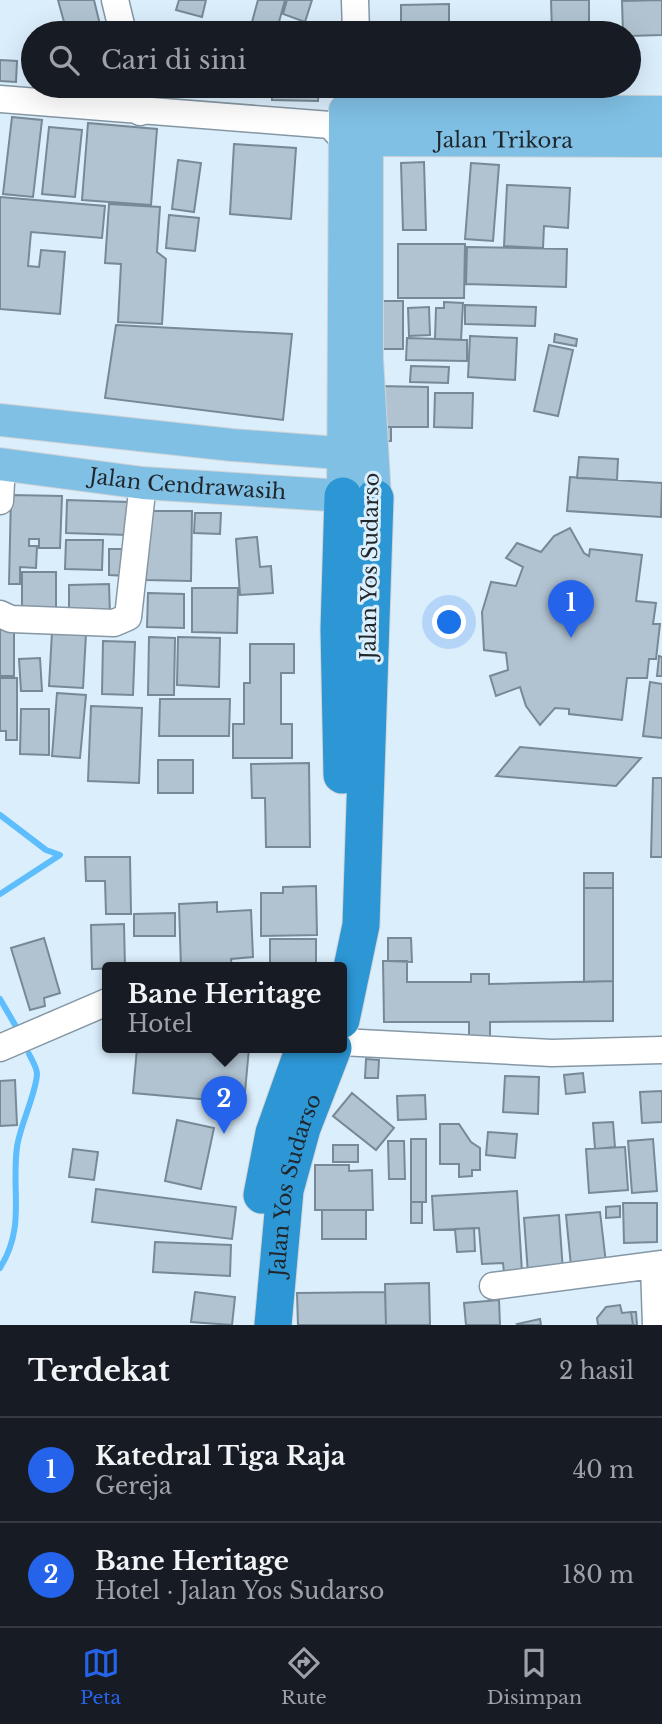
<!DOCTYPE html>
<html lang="id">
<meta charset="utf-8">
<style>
body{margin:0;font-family:"Libre Baskerville",serif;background:#20242c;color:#f1f3f6}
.you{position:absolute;left:450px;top:623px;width:24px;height:24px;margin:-18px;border:5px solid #fff;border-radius:50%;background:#1a73e8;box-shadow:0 0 0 10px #1a73e833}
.badge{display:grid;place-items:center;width:46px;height:46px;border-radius:50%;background:#2563eb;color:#fff;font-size:23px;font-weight:700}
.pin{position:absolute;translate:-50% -58px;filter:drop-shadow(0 2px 4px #0008)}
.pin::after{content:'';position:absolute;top:37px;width:24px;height:21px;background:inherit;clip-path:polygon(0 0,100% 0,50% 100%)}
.popup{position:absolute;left:102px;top:962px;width:245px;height:91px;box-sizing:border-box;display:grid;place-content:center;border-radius:7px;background:#171b24;filter:drop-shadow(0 2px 5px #0005);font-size:23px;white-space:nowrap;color:#9ea1a6}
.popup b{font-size:26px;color:#f1f3f6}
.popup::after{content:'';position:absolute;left:50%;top:100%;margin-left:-14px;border:14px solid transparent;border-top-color:#171b24}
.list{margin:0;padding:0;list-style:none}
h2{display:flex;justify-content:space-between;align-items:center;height:91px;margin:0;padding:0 28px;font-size:30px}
h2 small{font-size:23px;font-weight:400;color:#9ea1a6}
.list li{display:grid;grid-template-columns:46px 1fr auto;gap:21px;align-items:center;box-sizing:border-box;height:105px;padding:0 28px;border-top:2px solid #363941}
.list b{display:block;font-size:26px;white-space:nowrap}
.list p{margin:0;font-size:23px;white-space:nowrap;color:#9ea1a6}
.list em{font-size:23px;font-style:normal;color:#9ea1a6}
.icon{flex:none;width:38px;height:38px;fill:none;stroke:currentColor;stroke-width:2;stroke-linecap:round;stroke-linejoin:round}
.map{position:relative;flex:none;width:662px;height:1325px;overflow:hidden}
.search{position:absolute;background:#171b24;box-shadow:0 7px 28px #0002;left:21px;right:21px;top:21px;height:77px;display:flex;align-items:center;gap:18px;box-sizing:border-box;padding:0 24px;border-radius:38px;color:#9ea1a6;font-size:26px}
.sheet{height:301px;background:#171b24}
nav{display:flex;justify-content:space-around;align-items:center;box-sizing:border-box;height:98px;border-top:2px solid #363941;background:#171b24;font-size:19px;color:#9ea1a6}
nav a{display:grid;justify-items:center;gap:4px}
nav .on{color:#2563eb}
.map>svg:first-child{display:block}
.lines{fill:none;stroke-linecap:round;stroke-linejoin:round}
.stream{stroke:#5ebdfc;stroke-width:6}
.building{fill:#b1c3d1;stroke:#778996;stroke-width:2}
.minor-casing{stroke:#8597a5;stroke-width:29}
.major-casing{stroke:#d2d4d5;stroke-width:34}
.highway-casing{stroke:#d2d4d5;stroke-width:39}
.minor{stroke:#fff;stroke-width:26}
.major{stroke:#81c0e5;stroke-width:32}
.highway{stroke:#2d96d4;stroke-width:37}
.labels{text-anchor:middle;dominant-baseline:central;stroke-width:6;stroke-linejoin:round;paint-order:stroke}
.street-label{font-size:21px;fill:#1f272c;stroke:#dbeefc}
</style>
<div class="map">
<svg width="662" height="1325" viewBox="0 0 662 1325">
<rect width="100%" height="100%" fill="#dbeefc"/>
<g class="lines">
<path class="stream" d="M0,815L46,850L60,855L0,894
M0,999L18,1030
M0,1268C26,1226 11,1193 17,1147C20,1125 36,1094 37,1074C37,1068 32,1060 29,1054"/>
</g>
<path class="building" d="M58,0H94L102,33H67Z
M179,0H206L202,17L176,10Z
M258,0H285L276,33H249Z
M287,0H312L305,22L283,14Z
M551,0H589V33H552Z
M662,0V35L629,36V33H623L622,1Z
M449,4V33H401V5Z
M0,60L17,61L16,82L0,81Z
M272,86H319L318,101L272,100Z
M12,117L42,120L33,197L3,194Z
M88,123L157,129L151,205L82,200Z
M49,127L82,130L75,197L42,194Z
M234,144L296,148L291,219L230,214Z
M178,160L201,163L194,212L172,209Z
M424,162L426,230H403L401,163Z
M471,163L499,165L493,241L465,239Z
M507,185L570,188L568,228L544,226L543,248L504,246Z
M0,197L105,206L102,238L31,232L28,266L39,267L41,250L65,252L60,314L0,309Z
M109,204L160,207L157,252L166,259L162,324L118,322L121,264L105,263Z
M169,215L199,218L195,251L166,248Z
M398,244H465L464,298H398Z
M467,247L567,249L566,287L466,284Z
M379,301H403V349H379Z
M444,302L463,303L461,340L435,339L436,308H444Z
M465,305L536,307L535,326L465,324Z
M429,307L430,335L409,336L408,308Z
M116,325L292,334L283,420L105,398Z
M555,334L577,339L576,346L554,342Z
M470,336L517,338L515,380L468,377Z
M407,338L467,340V361L406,360Z
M549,345L573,350L558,416L534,411Z
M411,366L449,367L448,383L410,382Z
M378,386L428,387V427H378Z
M435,393H473L472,428L434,427Z
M378,427H391V441H378Z
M579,457L618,459L617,480L577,478Z
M570,477L662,483L661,517L567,511Z
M11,495L62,496L60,548H39V539H29V546H37L36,568L20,567V584H9Z
M67,500L129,502L128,535L66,533Z
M147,511H192L191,581L146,580Z
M195,513H221L220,534L194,533Z
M570,528L584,553L589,556L590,549L642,555L636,601L656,603L653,624H660L656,659H649L647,678H627L622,720L569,714V709L555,708L540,725L526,706L520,687L496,696L490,676L508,670L506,653L484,650L482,612L491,582L516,586L523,567L506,558L517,543L541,552L554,536Z
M257,537L260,567L271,566L273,593L240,595L236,539Z
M66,540H103L102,570L65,569Z
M109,549H128L127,576L109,575Z
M22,572H56V615H22Z
M109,584L110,615L69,616V585Z
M192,588H238L237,633L192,632Z
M148,593L184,594V628L147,627Z
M0,626H14V676H0Z
M52,632L86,634L83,688L49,686Z
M149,637L175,638L174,695H148Z
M178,637L220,638L219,687L177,685Z
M103,641L135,642L133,695L102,694Z
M250,644H294V673H281V724H292V758H233V724H244V683H250Z
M659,656L662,657V676H657Z
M40,658L42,691H21L19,659Z
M0,678H17V740H6V731H0Z
M650,682L662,684V738L643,736Z
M57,693L86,695L80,758L52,756Z
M160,699H230L229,736H159Z
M91,706L142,708L139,783L88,781Z
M21,709H49V755L20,754Z
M520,747L641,758L616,786L496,776Z
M158,760H193V793H158Z
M309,763L310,847H266L265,798H252L251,764Z
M653,778H662V857H651Z
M85,857H130L131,914H106L105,881H86Z
M584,873H613V888H584Z
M316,886L317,935L261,936V893H283V887Z
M584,888H613V981L584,982Z
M217,902V912L251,910L253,957L231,959L232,968H181L179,904Z
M175,913V936H134V914Z
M124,924L125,968L92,969L91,925Z
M44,938L60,993L44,998L45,1006L30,1010L11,948Z
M388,938H411L412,962L388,961Z
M270,939H316V966H270Z
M383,961H407V982H471V974H489V984L613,981V1021L490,1022V1037L469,1036V1022H384Z
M137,1048H249L244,1103L133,1093Z
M366,1059L379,1060L378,1078H365Z
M583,1073L585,1092L566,1094L564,1075Z
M505,1076L539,1077L538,1114L503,1112Z
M15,1080L17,1125L0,1126V1081Z
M662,1091V1122L642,1123L640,1092Z
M352,1093L394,1128L376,1150L333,1116Z
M425,1095L426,1119L398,1120L397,1096Z
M177,1120L214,1128L201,1189L165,1181Z
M613,1122L615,1147L595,1149L593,1123Z
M440,1124H459L471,1142L480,1148V1170H472V1176L459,1177V1164H440Z
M488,1132L517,1134L515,1158L486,1155Z
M411,1139H426V1202H411Z
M653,1139L657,1191L632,1193L628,1141Z
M388,1141H404L405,1179H389Z
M333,1145H358V1162H333Z
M625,1147L628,1190L589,1193L586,1149Z
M73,1149L98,1152L94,1180L69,1177Z
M315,1165H349V1171L372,1170L373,1210H315Z
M96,1189L236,1207L232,1239L92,1222Z
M517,1191L522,1272L504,1273L503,1263L482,1264L479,1228L434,1230L432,1196Z
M411,1202H422V1223H411Z
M623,1203H657V1242L624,1243Z
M620,1206V1217L606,1218V1207Z
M322,1210H366V1239H322Z
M600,1212L606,1263L571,1266L566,1215Z
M559,1215L563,1271L528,1274L524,1218Z
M474,1228L475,1251L457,1252L455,1229Z
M155,1242L231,1245L230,1276L153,1272Z
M429,1283L430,1325H386L385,1284Z
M195,1292L235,1297L232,1325L191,1322Z
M385,1292L386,1325H298L297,1293Z
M499,1300L500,1325H466L464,1303Z
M620,1305L622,1313L631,1312L633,1325H598L597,1318L606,1307Z
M631,1312H636L637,1325H633Z
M540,1319L541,1325H518L517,1324Z"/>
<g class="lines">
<g class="minor-casing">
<path id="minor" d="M115,0L123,33
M355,0L356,33
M134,86L140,112
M357,86V97L367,110
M0,99L330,125L344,140
M0,501L2,464
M0,614L11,619L114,623L128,617L143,483
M341,1042L552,1053L662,1050
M0,1048L107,1002
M654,1265L656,1325
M493,1286L662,1264"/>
</g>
<g class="major-casing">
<g id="major">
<path id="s1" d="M348,140L662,141"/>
<path d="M0,420L232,445L364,455"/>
<path id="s2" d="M0,464L143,483L375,498L367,358V110"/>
<path d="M343,496L345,110L662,112"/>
</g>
</g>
<g class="highway-casing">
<g id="highway">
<path d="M342,775L339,629L343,496"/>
<path d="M341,1020L361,925L375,498"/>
<path d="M262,1195L274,1133L304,1048"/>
<path id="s3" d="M273,1325L285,1190L302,1128L333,1048"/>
</g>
</g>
<use href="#minor" class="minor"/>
<use href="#major" class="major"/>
<use href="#highway" class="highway"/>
</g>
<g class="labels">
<g class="street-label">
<text stroke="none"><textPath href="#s1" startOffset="156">Jalan Trikora</textPath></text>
<text stroke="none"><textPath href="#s2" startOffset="189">Jalan Cendrawasih</textPath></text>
<text transform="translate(370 566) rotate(-89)">Jalan Yos Sudarso</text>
<text stroke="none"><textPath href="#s3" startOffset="142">Jalan Yos Sudarso</textPath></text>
</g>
</g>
</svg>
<div class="you"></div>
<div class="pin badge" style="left:571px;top:638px">1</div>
<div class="pin badge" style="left:224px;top:1134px">2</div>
<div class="popup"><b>Bane Heritage</b>Hotel</div>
<div class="search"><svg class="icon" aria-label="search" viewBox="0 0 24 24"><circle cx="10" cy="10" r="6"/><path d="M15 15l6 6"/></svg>Cari di sini</div>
</div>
<section class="sheet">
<h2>Terdekat<small>2 hasil</small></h2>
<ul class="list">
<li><span class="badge">1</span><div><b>Katedral Tiga Raja</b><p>Gereja</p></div><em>40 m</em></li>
<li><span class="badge">2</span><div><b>Bane Heritage</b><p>Hotel · Jalan Yos Sudarso</p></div><em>180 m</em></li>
</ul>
</section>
<nav>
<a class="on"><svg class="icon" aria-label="map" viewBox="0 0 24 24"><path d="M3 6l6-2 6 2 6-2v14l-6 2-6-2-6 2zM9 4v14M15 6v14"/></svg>Peta</a>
<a><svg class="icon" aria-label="directions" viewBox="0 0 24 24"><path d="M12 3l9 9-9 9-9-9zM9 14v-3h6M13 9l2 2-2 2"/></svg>Rute</a>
<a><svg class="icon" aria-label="saved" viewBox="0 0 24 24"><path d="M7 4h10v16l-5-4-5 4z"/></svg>Disimpan</a>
</nav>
